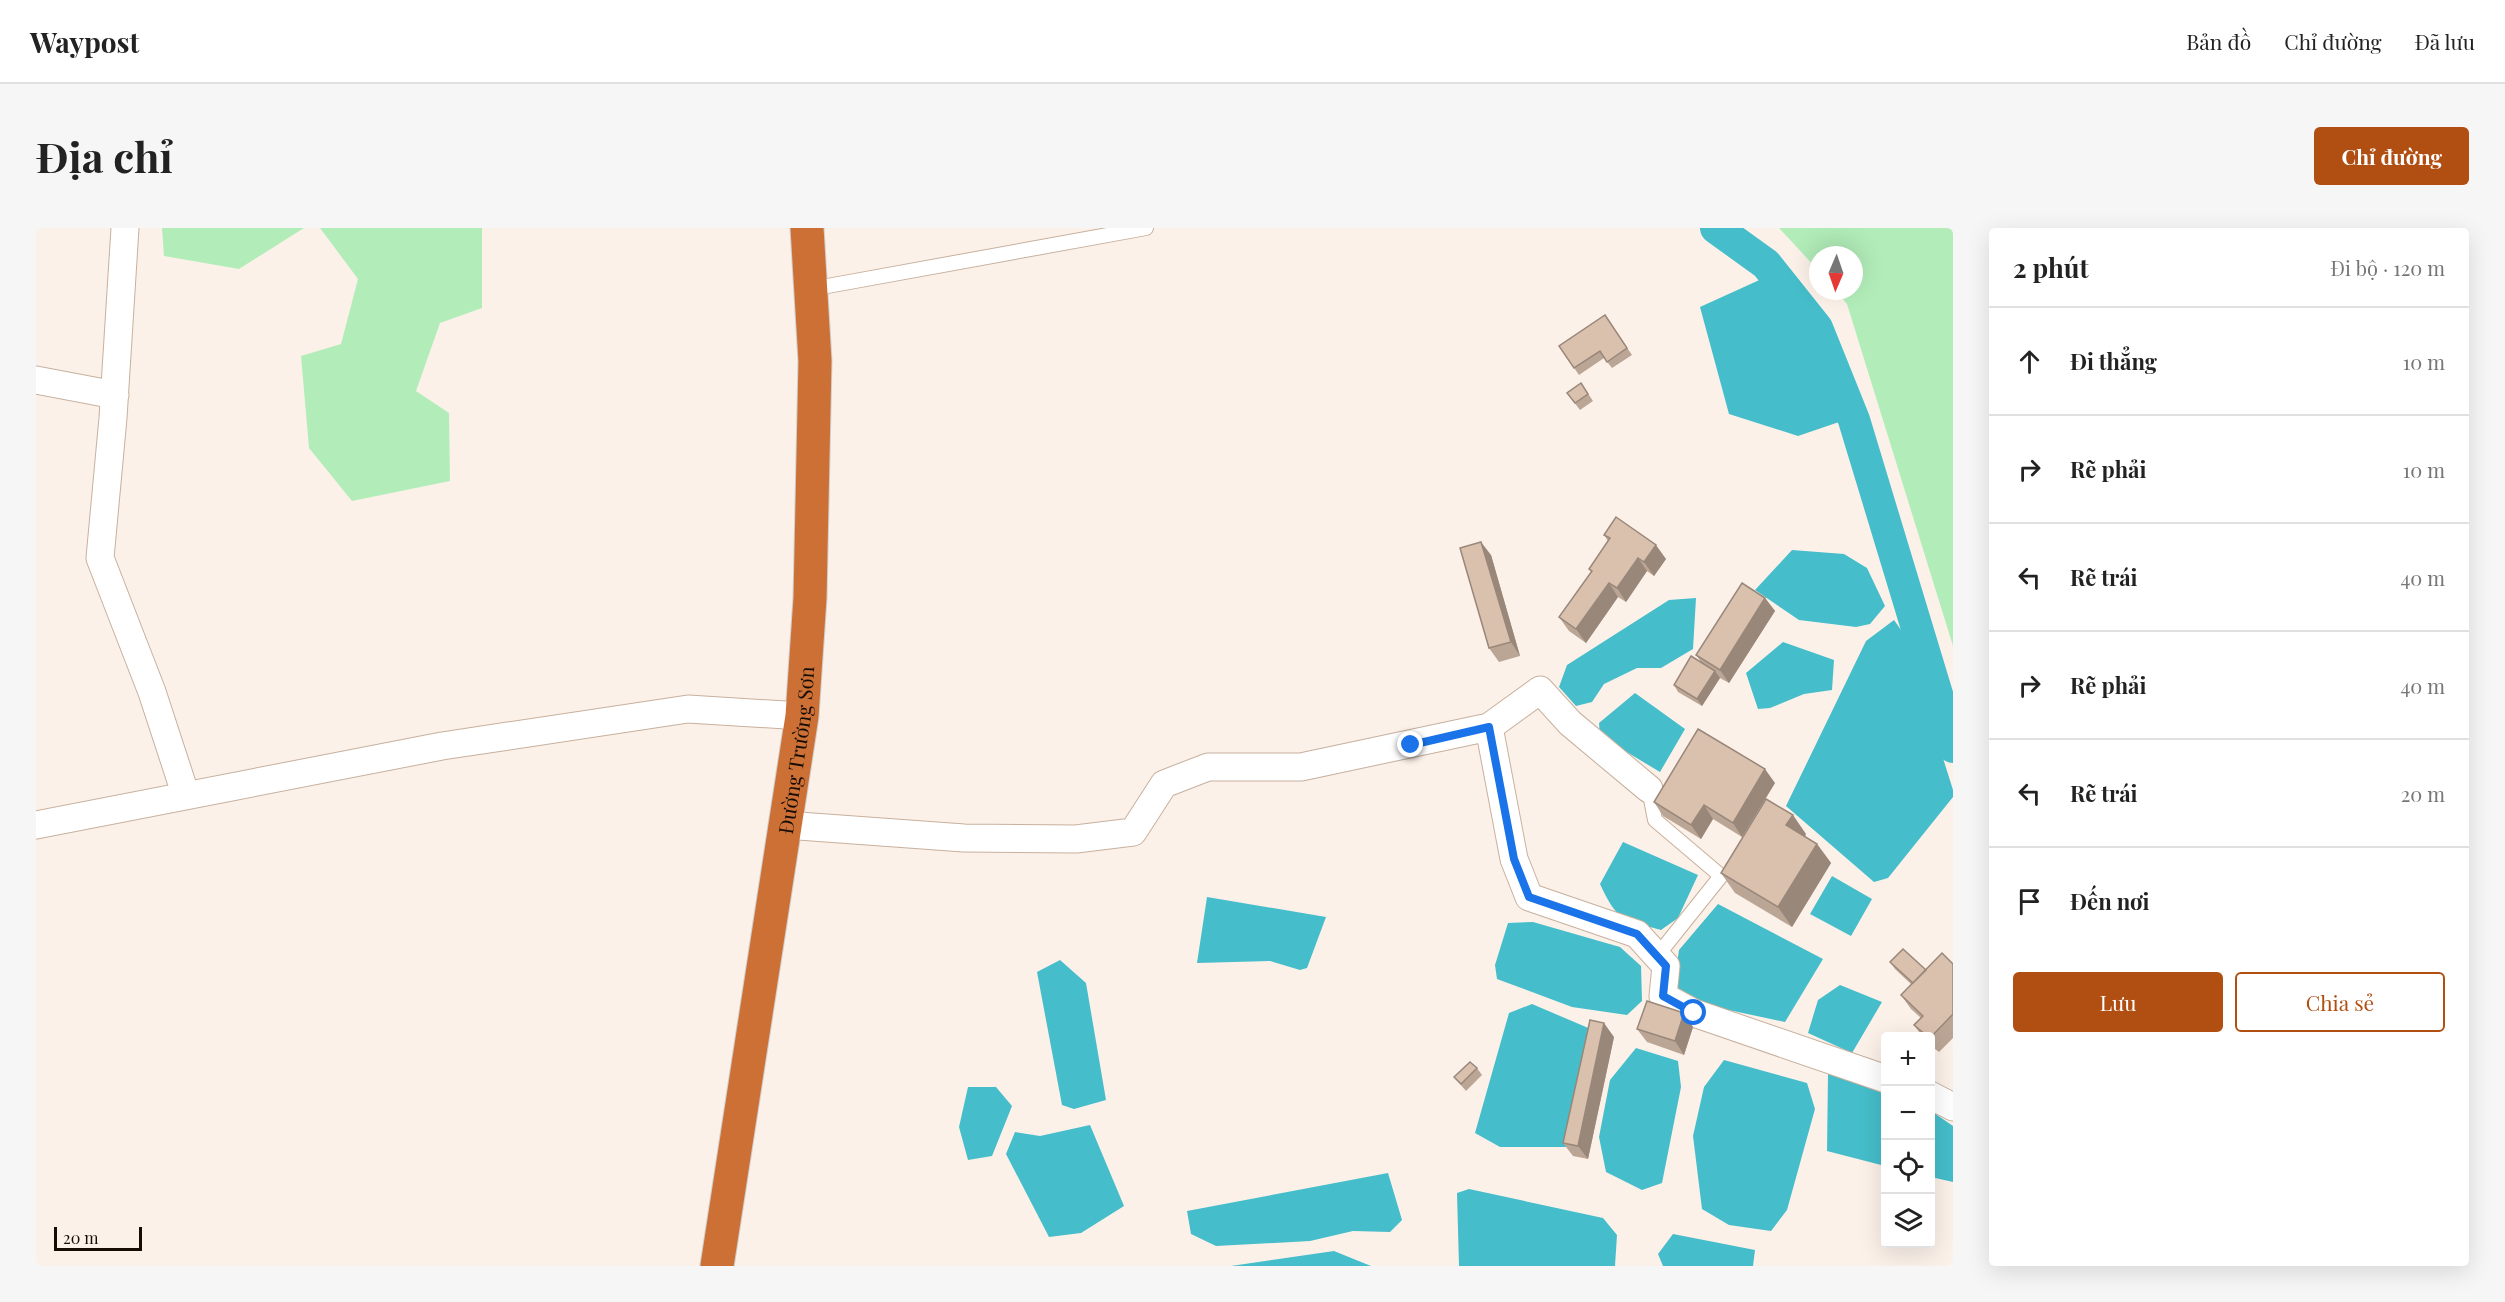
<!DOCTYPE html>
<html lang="vi">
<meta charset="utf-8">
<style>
body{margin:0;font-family:"Playfair Display",serif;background:#f6f6f6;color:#222}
.controls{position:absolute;right:18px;bottom:18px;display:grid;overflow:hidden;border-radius:6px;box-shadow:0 6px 24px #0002}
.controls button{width:54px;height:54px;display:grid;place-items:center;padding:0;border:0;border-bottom:2px solid #e0e0e0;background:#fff;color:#222;font:30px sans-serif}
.compass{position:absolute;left:1773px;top:18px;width:54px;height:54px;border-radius:50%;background:#fff;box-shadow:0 6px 24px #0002;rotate:182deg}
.scale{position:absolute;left:18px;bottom:15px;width:88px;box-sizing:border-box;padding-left:6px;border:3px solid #150c06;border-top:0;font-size:16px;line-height:21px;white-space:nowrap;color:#150c06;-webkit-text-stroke:4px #fbf1e9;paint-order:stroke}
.stop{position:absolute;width:18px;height:18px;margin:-14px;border:4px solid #1a73e8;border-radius:50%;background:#fff}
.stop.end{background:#1a73e8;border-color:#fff;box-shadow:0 2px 6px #0008}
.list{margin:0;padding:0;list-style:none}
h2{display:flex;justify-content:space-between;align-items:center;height:78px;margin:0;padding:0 24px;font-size:26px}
h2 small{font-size:20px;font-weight:400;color:#767676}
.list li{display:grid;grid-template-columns:39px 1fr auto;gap:18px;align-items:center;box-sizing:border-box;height:108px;padding:0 24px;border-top:2px solid #e0e0e0}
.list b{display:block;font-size:22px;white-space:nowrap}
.list em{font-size:20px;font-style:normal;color:#767676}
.actions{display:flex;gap:12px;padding:18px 24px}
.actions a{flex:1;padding:14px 0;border:2px solid #b14f12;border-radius:6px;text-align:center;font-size:21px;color:#b14f12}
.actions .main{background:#b14f12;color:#fff}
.icon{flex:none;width:33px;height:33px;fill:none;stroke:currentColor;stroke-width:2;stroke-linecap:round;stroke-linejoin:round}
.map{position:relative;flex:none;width:1917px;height:1038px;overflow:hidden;border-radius:6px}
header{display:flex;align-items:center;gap:36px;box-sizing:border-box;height:84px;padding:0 30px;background:#fff;border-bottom:2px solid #e0e0e0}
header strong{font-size:28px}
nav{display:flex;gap:33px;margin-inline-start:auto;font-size:21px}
.intro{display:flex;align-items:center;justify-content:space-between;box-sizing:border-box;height:144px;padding:0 36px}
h1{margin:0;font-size:42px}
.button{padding:15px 27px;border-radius:6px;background:#b14f12;color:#fff;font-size:21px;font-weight:700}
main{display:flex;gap:36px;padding:0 36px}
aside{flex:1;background:#fff;border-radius:6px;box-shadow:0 6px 24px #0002}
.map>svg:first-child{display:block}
.green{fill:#b2edb9}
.water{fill:#45bdca}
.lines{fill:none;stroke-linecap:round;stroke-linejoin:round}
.canal{stroke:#45bdca;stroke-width:32}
.lane-casing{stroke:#c8b09d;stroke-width:16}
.street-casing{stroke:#c8b09d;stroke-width:29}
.highway-casing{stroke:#d0cecd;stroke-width:35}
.lane{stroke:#fff;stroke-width:14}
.street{stroke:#fff;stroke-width:27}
.highway{stroke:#cd7035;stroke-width:33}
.wall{fill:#bba696}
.shaded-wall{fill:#99877a}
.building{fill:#dac1ae;stroke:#99877a;stroke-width:1.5}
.route{stroke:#1a73e8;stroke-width:8}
.labels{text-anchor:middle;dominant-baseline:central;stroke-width:4.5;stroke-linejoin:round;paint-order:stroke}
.street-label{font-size:20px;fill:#150c06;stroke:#fbf1e9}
</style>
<header>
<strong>Waypost</strong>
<nav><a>Bản đồ</a><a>Chỉ đường</a><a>Đã lưu</a></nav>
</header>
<div class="intro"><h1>Địa chỉ</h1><a class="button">Chỉ đường</a></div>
<main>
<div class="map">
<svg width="1917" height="1038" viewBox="0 0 1917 1038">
<rect width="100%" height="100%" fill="#fbf1e9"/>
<path class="green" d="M126,0H268L203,41L128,28Z
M284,0H446V80L404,95L380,163L413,185L414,253L316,273L273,220L265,128L305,116L322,51Z
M1743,0H1917V418L1811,76L1800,63H1818V27H1782V42Z"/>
<path class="water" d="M1730,49L1773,109L1803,194L1762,208L1693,186L1664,79Z
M1756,322L1808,326L1831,340L1849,378L1834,396L1820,399L1763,392L1719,362Z
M1660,370L1657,421L1625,440H1601L1568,456L1556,474L1540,478L1523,459L1531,437L1633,372Z
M1858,392L1868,406L1917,562V569L1852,650L1838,654L1750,578L1830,413Z
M1747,414L1798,432L1796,462L1768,466L1734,480L1722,481L1710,445Z
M1599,465L1649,501L1624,544L1564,508L1563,495Z
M1587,614L1662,647L1642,690L1625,702C1586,691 1582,694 1564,656Z
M1796,648L1836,671L1815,708L1774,686Z
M1171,669L1290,689L1271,740L1264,742L1234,733L1161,735Z
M1682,676L1787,731L1749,794L1655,774L1638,757L1643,722Z
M1497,694L1584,719L1605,738L1606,773L1591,787L1536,779L1461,751L1459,737L1472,695Z
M1024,732L1050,755L1070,872L1038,881L1026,877L1001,744Z
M1804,757L1846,774L1816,825L1772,805L1782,772Z
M1496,776L1557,802L1532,919H1464L1439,905L1473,785Z
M1600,820L1642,833L1645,859L1626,955L1606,962L1570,944L1563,909L1574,852Z
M1688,832L1771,855L1779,881L1751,982L1735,1003L1693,997L1666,981L1657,908L1668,859Z
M1792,845L1849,866V938L1791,923Z
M932,859H960L976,878L956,928L932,932L923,899Z
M1895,883L1917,898V954L1895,949Z
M1054,897L1088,978L1045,1005L1013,1009L970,926L979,904L1004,908Z
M1352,945L1366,992L1354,1004L1317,1003L1274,1013L1180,1018L1155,1006L1151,983Z
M1433,961L1567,990L1581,1007L1579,1038H1423L1421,965Z
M1637,1006L1719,1022L1717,1038H1627L1622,1026Z
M1298,1023L1335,1038H1195Z"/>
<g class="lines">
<path class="canal" d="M1680,0L1730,36L1781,100L1818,192L1917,519"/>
<g class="lane-casing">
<path id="lane" d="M775,61L1110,0
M1613,561L1619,592L1685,648L1621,728"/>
</g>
<g class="street-casing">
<path id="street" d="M89,0L77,190L64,330L116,464L150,568
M0,152L79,167
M1453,499L1478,631L1493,669L1601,706L1630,738L1627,768L1658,785L1850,851
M0,597L406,518L652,481L766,488
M749,597L928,610L1040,611L1097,604L1128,556L1172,539H1265L1453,499L1504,462L1534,495L1613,561
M1894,867L1917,879"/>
</g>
<g class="highway-casing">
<g id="highway">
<path id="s1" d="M681,1038L766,488L774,370L779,133L771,0"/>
</g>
</g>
<use href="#lane" class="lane"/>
<use href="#street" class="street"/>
<use href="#highway" class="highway"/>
</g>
<path class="wall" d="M1569,87L1596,127L1576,140L1568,130L1543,147L1523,118Z
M1545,155L1557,173L1544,182L1531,165Z
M1568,307L1630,331L1618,348L1611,343L1590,374L1582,369L1550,415L1533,403L1523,389L1555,344L1553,341L1572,313Z
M1455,327L1484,428L1463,434L1453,420Z
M1729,370L1739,383L1693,455L1684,450L1666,478L1642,464L1638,457L1665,434L1660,427Z
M1739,555L1706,609L1677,591L1665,611L1627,588L1618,574Z
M1770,606L1769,609L1781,616L1795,635L1756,699L1699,665L1685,645Z
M1854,734L1890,742L1917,736V810L1903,824L1894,817V808H1886L1878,797L1885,790L1875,781L1865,767L1876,757L1859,741Z
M1648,785L1657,799L1648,827L1611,814L1601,801Z
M1578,809L1552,931L1537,928L1527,915Z
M1441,840L1446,847L1430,863L1418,849Z"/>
<path class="shaded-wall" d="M1445,314L1455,327L1484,428L1475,414Z
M1620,317L1630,331L1618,348L1608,334Z
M1602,330L1611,343L1590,374L1581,360Z
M1573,355L1582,369L1550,415L1540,401Z
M1729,370L1739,383L1693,455L1684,442Z
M1679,443L1684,450L1666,478L1661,471Z
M1729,541L1739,555L1706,609L1697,595Z
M1668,577L1677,591L1665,611L1655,597Z
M1757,587L1770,606L1764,617L1750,597Z
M1781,616L1795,635L1756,699L1742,679Z
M1648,785L1657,799L1648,827L1639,813Z
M1568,795L1578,809L1552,931L1542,918Z"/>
<path class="building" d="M1569,87L1591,120L1571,134L1564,123L1538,140L1523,118Z
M1545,155L1552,166L1539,175L1531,165Z
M1580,289L1620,317L1608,334L1602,330L1581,360L1573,355L1540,401L1523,389L1556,343L1553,341L1574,310L1568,307Z
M1445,314L1475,414L1453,420L1424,320Z
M1706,355L1729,370L1684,442L1660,427Z
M1655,428L1679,443L1661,471L1638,457Z
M1662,501L1729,541L1697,595L1668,577L1655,597L1618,574Z
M1730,571L1757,587L1750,597L1781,616L1742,679L1685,645Z
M1867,721L1890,742L1877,755L1854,734Z
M1906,725L1917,736V786L1894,810V808H1891L1878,797L1887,788L1865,767Z
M1611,773L1648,785L1639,813L1601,801Z
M1554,792L1568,795L1542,918L1527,915Z
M1434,834L1441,840L1425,856L1418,849Z"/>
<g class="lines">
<path class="route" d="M1375,517L1453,499L1478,631L1493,669L1601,706L1630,738L1627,768L1658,785"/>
</g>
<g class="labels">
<g class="street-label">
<text stroke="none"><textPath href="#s1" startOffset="522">Đường Trường Sơn</textPath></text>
</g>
</g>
</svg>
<div class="controls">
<button>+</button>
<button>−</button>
<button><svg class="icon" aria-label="locate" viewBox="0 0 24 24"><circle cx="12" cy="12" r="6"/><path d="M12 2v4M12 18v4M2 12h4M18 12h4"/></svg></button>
<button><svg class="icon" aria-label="layers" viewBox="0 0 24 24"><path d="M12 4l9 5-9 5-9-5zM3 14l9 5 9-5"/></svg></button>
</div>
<svg class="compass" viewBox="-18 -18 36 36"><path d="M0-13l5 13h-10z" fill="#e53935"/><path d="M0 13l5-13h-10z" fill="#767676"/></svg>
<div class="scale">20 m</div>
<div class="stop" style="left:1658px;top:785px"></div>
<div class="stop end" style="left:1375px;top:517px"></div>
</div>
<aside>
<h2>2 phút<small>Đi bộ · 120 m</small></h2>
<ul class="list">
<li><svg class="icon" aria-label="ahead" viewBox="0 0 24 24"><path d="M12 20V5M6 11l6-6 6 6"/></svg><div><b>Đi thẳng</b></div><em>10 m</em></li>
<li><svg class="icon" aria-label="right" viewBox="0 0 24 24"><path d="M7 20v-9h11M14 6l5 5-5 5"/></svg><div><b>Rẽ phải</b></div><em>10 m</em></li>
<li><svg class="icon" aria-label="left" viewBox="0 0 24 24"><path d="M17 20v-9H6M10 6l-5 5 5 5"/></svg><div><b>Rẽ trái</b></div><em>40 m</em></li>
<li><svg class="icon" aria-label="right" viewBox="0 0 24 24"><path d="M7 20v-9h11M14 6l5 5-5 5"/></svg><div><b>Rẽ phải</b></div><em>40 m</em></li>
<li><svg class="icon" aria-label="left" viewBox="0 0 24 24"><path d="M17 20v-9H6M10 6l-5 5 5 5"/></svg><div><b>Rẽ trái</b></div><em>20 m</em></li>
<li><svg class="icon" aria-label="arrive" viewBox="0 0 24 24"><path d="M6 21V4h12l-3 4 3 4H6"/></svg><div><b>Đến nơi</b></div></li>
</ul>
<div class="actions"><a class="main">Lưu</a><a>Chia sẻ</a></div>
</aside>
</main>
